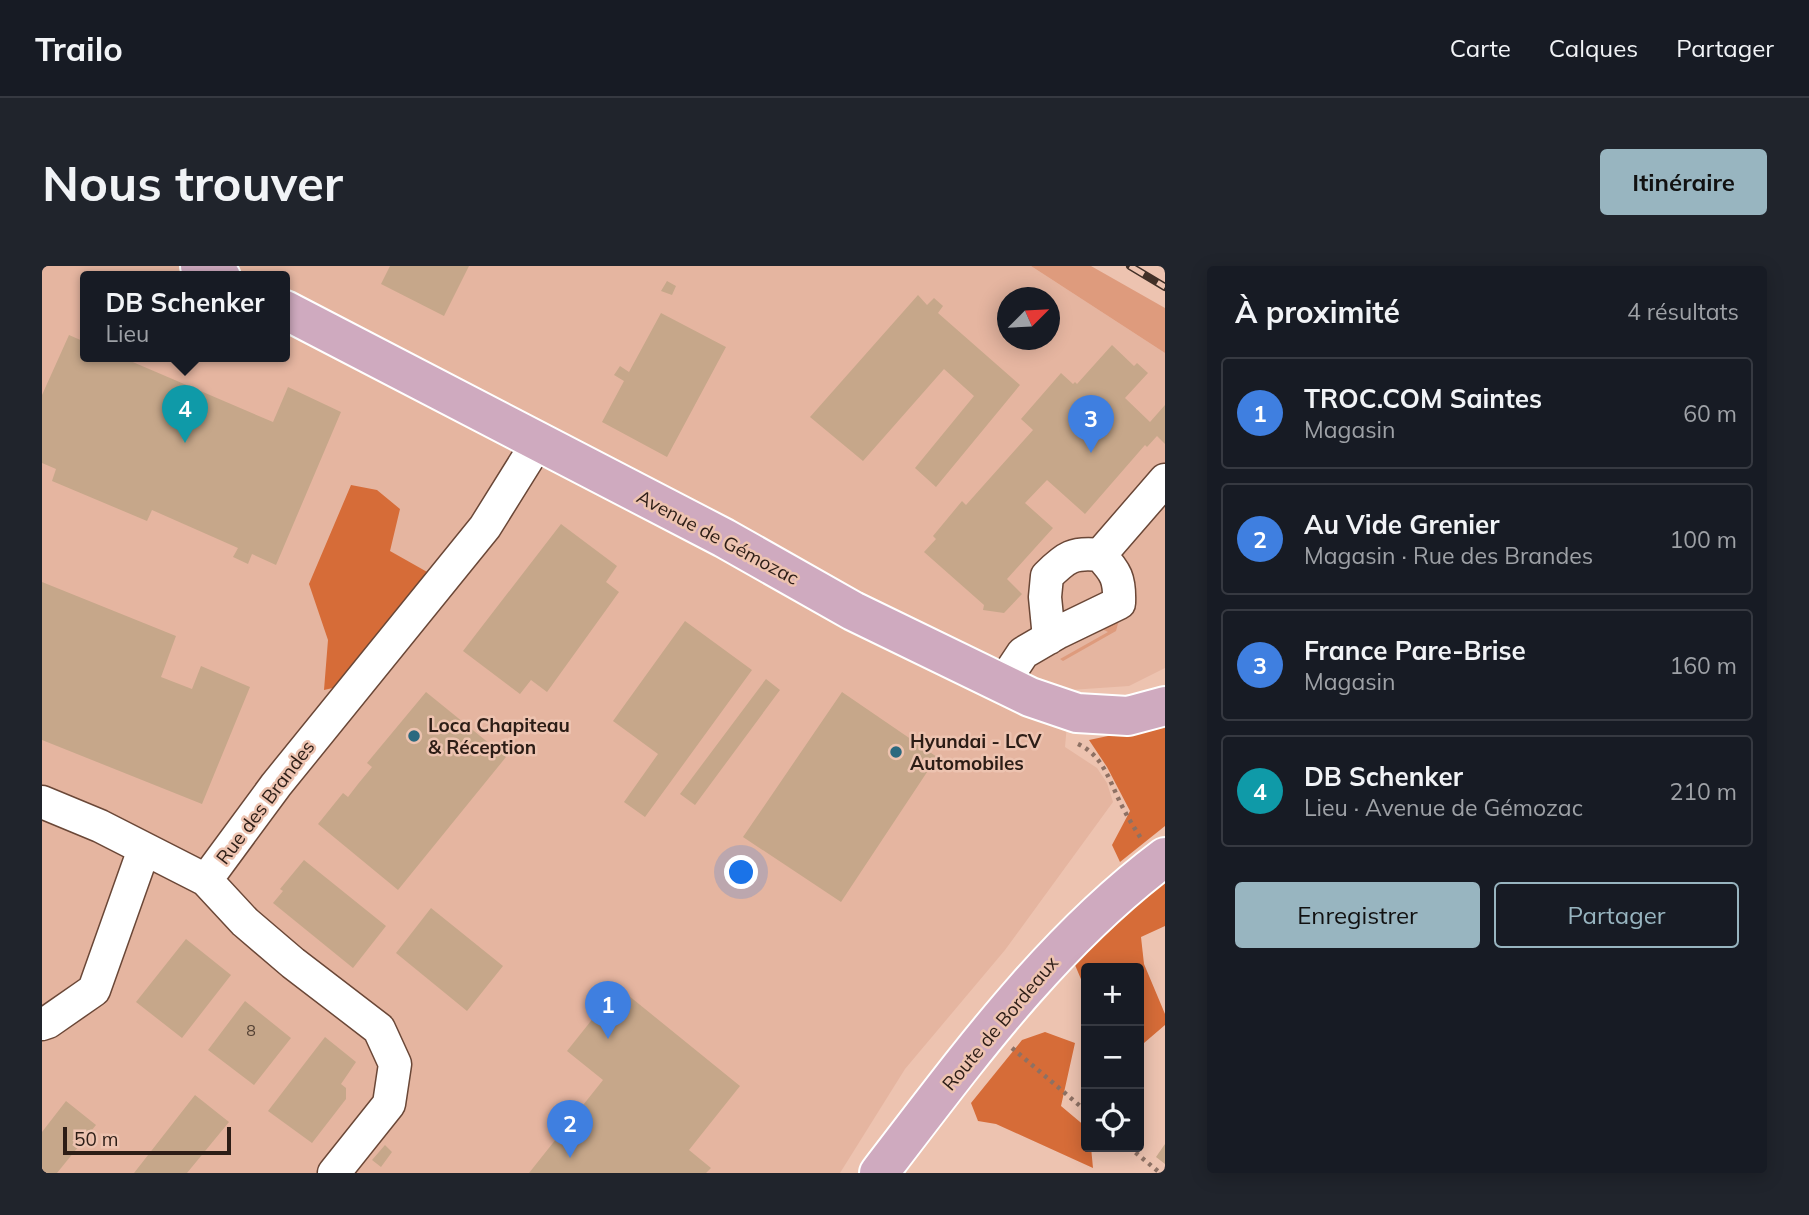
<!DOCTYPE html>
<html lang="fr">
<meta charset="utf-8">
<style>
body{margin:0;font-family:Mulish,sans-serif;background:#20242c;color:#f1f3f6}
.controls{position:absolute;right:21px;bottom:21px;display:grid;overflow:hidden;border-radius:7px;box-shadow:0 4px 18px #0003}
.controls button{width:63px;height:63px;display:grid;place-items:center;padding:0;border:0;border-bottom:2px solid #363941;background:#171b24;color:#f1f3f6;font:35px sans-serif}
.compass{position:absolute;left:955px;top:21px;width:63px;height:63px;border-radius:50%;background:#171b24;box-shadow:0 4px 18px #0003;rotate:66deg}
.scale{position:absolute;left:21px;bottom:18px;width:168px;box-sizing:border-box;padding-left:7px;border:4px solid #2c1d16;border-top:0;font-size:19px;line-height:24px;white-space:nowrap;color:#2c1d16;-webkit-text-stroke:5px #edc3b0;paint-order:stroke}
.you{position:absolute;left:700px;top:607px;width:24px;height:24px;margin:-18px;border:5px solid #fff;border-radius:50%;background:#1a73e8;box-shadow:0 0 0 10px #1a73e833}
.badge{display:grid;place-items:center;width:46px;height:46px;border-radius:50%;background:#98b5c0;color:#fff;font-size:23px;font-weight:700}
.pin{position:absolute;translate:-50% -58px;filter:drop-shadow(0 2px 4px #0008)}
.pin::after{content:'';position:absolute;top:37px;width:24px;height:21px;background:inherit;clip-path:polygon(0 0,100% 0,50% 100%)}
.popup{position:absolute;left:38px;top:5px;width:210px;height:91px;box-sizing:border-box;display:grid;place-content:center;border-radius:7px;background:#171b24;filter:drop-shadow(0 2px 5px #0005);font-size:23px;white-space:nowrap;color:#9ea1a6}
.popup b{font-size:26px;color:#f1f3f6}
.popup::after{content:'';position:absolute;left:50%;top:100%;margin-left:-14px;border:14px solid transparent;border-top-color:#171b24}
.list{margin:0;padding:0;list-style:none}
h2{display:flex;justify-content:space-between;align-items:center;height:91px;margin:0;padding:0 28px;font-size:30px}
h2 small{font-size:23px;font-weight:400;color:#9ea1a6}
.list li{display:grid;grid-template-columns:46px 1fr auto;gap:21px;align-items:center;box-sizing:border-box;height:112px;margin:0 14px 14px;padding:0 14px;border:2px solid #363941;border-radius:7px}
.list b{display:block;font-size:26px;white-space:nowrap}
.list p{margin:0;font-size:23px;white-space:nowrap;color:#9ea1a6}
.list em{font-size:23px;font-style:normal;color:#9ea1a6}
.actions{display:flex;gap:14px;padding:21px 28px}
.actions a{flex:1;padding:16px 0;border:2px solid #98b5c0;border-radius:7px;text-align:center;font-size:24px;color:#98b5c0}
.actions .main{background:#98b5c0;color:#111}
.icon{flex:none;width:38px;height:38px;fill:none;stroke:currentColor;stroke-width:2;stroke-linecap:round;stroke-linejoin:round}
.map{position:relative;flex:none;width:1123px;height:907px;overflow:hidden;border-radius:7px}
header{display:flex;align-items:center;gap:42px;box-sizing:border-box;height:98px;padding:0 35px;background:#171b24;border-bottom:2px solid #363941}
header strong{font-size:33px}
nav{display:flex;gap:38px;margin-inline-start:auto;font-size:24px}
.intro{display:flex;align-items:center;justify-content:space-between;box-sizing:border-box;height:168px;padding:0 42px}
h1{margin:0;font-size:49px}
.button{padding:18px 32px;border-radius:7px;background:#98b5c0;color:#111;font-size:24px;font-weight:700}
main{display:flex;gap:42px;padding:0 42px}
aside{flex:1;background:#171b24;border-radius:7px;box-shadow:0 4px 18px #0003}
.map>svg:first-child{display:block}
.built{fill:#e5b5a0;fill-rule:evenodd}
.green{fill:#de9b7d}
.forest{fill:#d66c38}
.building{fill:#c6a78a}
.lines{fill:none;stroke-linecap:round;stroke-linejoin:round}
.minor-casing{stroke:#6a4737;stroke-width:35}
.major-casing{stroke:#fff;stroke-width:42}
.path{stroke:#8d7164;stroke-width:4.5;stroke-dasharray:3.5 5;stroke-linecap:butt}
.minor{stroke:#fff;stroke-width:32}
.major{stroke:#cfaabf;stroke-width:38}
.rail-casing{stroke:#423027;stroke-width:8}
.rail{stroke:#edc3b0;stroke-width:5;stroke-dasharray:16;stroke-linecap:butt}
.poi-dot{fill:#2b697f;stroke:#edc3b0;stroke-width:2.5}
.labels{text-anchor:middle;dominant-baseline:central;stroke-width:5;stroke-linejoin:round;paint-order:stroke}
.number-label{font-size:16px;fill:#524033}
.street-label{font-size:19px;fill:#2c1d16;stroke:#edc3b0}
.poi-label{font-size:19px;font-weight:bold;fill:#2c1d16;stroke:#edc3b0;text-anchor:start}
</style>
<header>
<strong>Trailo</strong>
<nav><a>Carte</a><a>Calques</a><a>Partager</a></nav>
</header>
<div class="intro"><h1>Nous trouver</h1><a class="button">Itinéraire</a></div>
<main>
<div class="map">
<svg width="1123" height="907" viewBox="0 0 1123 907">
<rect width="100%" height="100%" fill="#edc3b0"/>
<path class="built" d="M0,0H989L1123,87V402L1087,420L1028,424L1023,481L1055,502L1065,517L1071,536L963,684L863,803L798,907H0ZM43,11H243V91H43ZM966,32H1008V74H966Z"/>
<path class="green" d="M989,0H1049L1123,42V87Z
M1078,350L1074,365L1021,395L1018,393L1066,366L1052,359Z"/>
<path class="forest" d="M309,219L335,224L358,243L348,285L387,307L313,417L282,424L286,374L267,318Z
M1123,458V560L1078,596L1070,579L1088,545L1065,501L1047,474Z
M1123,611V660L1099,671L1102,698L1123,748V759L1102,777L1097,778V702H1044V725L1033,699L1115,616Z
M1003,766L1033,777L1019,840L1044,861V881H1049L1051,902L954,858L936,855L929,837L980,774Z"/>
<path class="building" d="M348,0H427L402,50L339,18Z
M625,15L634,20L630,29L619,25Z
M876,29L885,39L892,32L901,40L896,47L978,119L894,221L873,202L932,130L902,103L821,195L768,151Z
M619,47L684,81L625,191L560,156L582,115L572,109L578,100L587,106Z
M27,69L43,76V91H79L231,156L246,121L299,146L234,299L210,288L206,298L191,291L196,282L110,244L105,255L10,215L14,203L0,197V129Z
M1070,79L1092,100L1095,97L1106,107L1083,132L1108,156L1123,139V178L1115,170L1105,181L1103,179L1043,248L1005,214L983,237L1011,262L965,313L980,328L962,347L941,344L942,339L882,286L894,273L891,270L920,235L924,239L991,164L979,153L1019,107L1031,118L1033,116L1035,118Z
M519,258L575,300L564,316L577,326L505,426L489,414L478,428L421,385Z
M0,316L134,370L119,411L150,423L159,400L208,421L160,538L0,474Z
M643,355L710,404L603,551L582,536L616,488L571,455Z
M724,413L738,424L653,539L638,528Z
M384,426L464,491L356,624L276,558L301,527L306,531L316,518L330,501L325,497Z
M800,426L895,491L799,636L701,571Z
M262,594L344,660L311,702L231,637L241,625L238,623Z
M389,642L461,700L425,745L354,687Z
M144,673L189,709L140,772L94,736Z
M576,721L698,820L647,884L669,902L664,907H487L561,814L525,785Z
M203,735L249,772L212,819L166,784Z
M283,771L314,796L299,818L304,822V833L270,877L226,845Z
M153,829L187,856L145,907H92Z
M24,835L54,859L15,907H0V866Z
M1123,878V898L1114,891Z
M343,879L350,886L339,901L330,894Z"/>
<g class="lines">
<g class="minor-casing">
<path id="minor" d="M1058,289L1123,214
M961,417L981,387L1017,366L1077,337C1078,313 1074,306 1058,289C1031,286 1024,291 1005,310L1003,331L1007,372
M0,536L58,560L164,614L203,656L251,697L337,763L353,798L347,838L292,907
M164,614L234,519L443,261L496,176
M0,758L6,756L52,724L102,583"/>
</g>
<g class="major-casing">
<path id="major" d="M158,0L179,11
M243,44L682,272L811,345L988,431L1035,447L1086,450L1123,440
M837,907C924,794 1008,677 1123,591"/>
</g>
<path class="path" d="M1036,478C1062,490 1068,517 1080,540C1086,552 1093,563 1100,574
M970,782L1044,845
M1087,881L1118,907"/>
<use href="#minor" class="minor"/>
<use href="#major" class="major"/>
<g class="rail-casing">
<path id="rail" d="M1088,0L1123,21"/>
</g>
<use href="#rail" class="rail"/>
</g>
<g class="poi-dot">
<circle cx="372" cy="470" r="7"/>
<circle cx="854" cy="486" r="7"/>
</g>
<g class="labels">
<g class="number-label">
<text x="209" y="764">8</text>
</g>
<g class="street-label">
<text transform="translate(676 271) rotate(28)">Avenue de Gémozac</text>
<text transform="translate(223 536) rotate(-53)">Rue des Brandes</text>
<text transform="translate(958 757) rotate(-50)">Route de Bordeaux</text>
</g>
<g class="poi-label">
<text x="386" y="459">Loca Chapiteau<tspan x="386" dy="22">&amp; Réception</tspan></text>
<text x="868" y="475">Hyundai - LCV<tspan x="868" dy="22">Automobiles</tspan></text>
</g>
</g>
</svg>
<div class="controls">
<button>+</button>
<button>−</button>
<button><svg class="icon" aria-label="locate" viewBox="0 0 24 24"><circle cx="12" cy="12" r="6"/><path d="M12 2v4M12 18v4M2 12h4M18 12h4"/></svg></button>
</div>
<svg class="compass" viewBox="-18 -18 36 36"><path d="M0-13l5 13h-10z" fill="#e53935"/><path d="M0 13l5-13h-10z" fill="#9ea1a6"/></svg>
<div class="scale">50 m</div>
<div class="you"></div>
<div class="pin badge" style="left:566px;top:773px;background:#3f7fe0">1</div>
<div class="pin badge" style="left:528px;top:892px;background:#3f7fe0">2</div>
<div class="pin badge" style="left:1049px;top:187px;background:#3f7fe0">3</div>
<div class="pin badge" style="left:143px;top:177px;background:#0f9aa8">4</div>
<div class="popup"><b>DB Schenker</b>Lieu</div>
</div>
<aside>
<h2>À proximité<small>4 résultats</small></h2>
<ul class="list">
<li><span class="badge" style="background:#3f7fe0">1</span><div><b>TROC.COM Saintes</b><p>Magasin</p></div><em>60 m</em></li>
<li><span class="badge" style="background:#3f7fe0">2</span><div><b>Au Vide Grenier</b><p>Magasin · Rue des Brandes</p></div><em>100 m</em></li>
<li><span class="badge" style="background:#3f7fe0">3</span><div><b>France Pare-Brise</b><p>Magasin</p></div><em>160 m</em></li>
<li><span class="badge" style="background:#0f9aa8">4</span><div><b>DB Schenker</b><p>Lieu · Avenue de Gémozac</p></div><em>210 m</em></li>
</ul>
<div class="actions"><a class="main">Enregistrer</a><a>Partager</a></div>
</aside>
</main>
